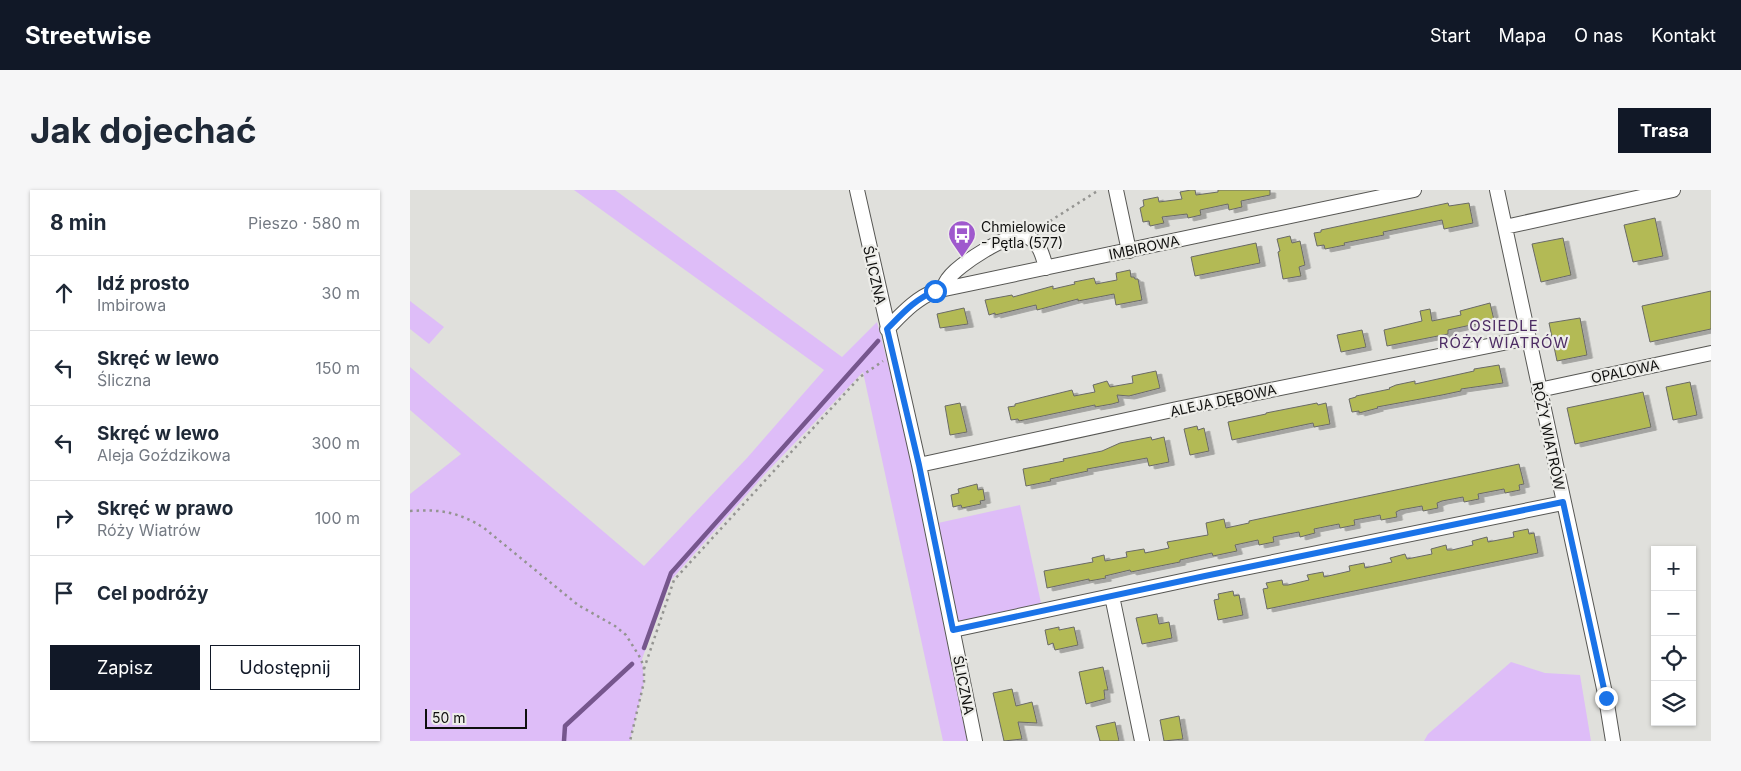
<!DOCTYPE html>
<html lang="pl">
<meta charset="utf-8">
<style>
body{margin:0;font-family:Inter,sans-serif;background:#f6f6f7;color:#1f2937}
.controls{position:absolute;right:15px;bottom:15px;display:grid;overflow:hidden;border-radius:0px;box-shadow:0 1px 4px #0004}
.controls button{width:45px;height:45px;display:grid;place-items:center;padding:0;border:0;border-bottom:1px solid #e0e1e3;background:#fff;color:#1f2937;font:25px sans-serif}
.scale{position:absolute;left:15px;bottom:12px;width:102px;box-sizing:border-box;padding-left:5px;border:2px solid #10100f;border-top:0;font-size:14px;line-height:18px;white-space:nowrap;color:#10100f;-webkit-text-stroke:4px #edede9;paint-order:stroke}
.stop{position:absolute;width:15px;height:15px;margin:-11px;border:4px solid #1a73e8;border-radius:50%;background:#fff}
.stop.end{background:#1a73e8;border-color:#fff;box-shadow:0 1px 5px #0008}
.list{margin:0;padding:0;list-style:none}
h2{display:flex;justify-content:space-between;align-items:center;height:65px;margin:0;padding:0 20px;font-size:21px}
h2 small{font-size:16px;font-weight:400;color:#747a83}
.list li{display:grid;grid-template-columns:32px 1fr auto;gap:15px;align-items:center;box-sizing:border-box;height:75px;padding:0 20px;border-top:1px solid #e0e1e3}
.list b{display:block;font-size:19px;white-space:nowrap}
.list p{margin:0;font-size:16px;white-space:nowrap;color:#747a83}
.list em{font-size:16px;font-style:normal;color:#747a83}
.actions{display:flex;gap:10px;padding:15px 20px}
.actions a{flex:1;padding:11px 0;border:1px solid #111827;border-radius:0px;text-align:center;font-size:18px;color:#111827}
.actions .main{background:#111827;color:#fff}
.icon{flex:none;width:28px;height:28px;fill:none;stroke:currentColor;stroke-width:2;stroke-linecap:round;stroke-linejoin:round}
.map{position:relative;flex:none;width:1301px;height:551px;overflow:hidden;border-radius:0px}
header{display:flex;align-items:center;gap:30px;box-sizing:border-box;height:70px;padding:0 25px;background:#111827;color:#fff}
header strong{font-size:24px}
nav{display:flex;gap:28px;margin-inline-start:auto;font-size:18px}
.intro{display:flex;align-items:center;justify-content:space-between;box-sizing:border-box;height:120px;padding:0 30px}
h1{margin:0;font-size:35px}
.button{padding:12px 22px;border-radius:0px;background:#111827;color:#fff;font-size:18px;font-weight:700}
main{display:flex;gap:30px;padding:0 30px}
aside{flex:1;background:#fff;border-radius:0px;box-shadow:0 1px 4px #0004}
.map>svg:first-child{display:block}
.green{fill:#debdf8}
.lines{fill:none;stroke-linecap:round;stroke-linejoin:round}
.stream{stroke:#76568d;stroke-width:4.5}
.building{fill:#b3ba55;stroke:#6a6a67;filter:url(#shadow)}
.minor-casing{stroke:#575754;stroke-width:16}
.path{stroke:#949491;stroke-width:2.5;stroke-dasharray:2.5 4;stroke-linecap:butt}
.minor{stroke:#fff;stroke-width:14}
.route{stroke:#1a73e8;stroke-width:6}
.labels{text-anchor:middle;dominant-baseline:central;stroke-width:4.5;stroke-linejoin:round;paint-order:stroke}
.poi-label{font-size:14px;fill:#10100f;stroke:#edede9;text-anchor:start}
.street-label{font-size:14px;fill:#10100f;stroke:#edede9}
.neighbourhood-label{font-size:15px;letter-spacing:1px;fill:#4d2c64;stroke:#edede9}
</style>
<header>
<strong>Streetwise</strong>
<nav><a>Start</a><a>Mapa</a><a>O nas</a><a>Kontakt</a></nav>
</header>
<div class="intro"><h1>Jak dojechać</h1><a class="button">Trasa</a></div>
<main>
<aside>
<h2>8 min<small>Pieszo · 580 m</small></h2>
<ul class="list">
<li><svg class="icon" aria-label="ahead" viewBox="0 0 24 24"><path d="M12 20V5M6 11l6-6 6 6"/></svg><div><b>Idź prosto</b><p>Imbirowa</p></div><em>30 m</em></li>
<li><svg class="icon" aria-label="left" viewBox="0 0 24 24"><path d="M17 20v-9H6M10 6l-5 5 5 5"/></svg><div><b>Skręć w lewo</b><p>Śliczna</p></div><em>150 m</em></li>
<li><svg class="icon" aria-label="left" viewBox="0 0 24 24"><path d="M17 20v-9H6M10 6l-5 5 5 5"/></svg><div><b>Skręć w lewo</b><p>Aleja Goździkowa</p></div><em>300 m</em></li>
<li><svg class="icon" aria-label="right" viewBox="0 0 24 24"><path d="M7 20v-9h11M14 6l5 5-5 5"/></svg><div><b>Skręć w prawo</b><p>Róży Wiatrów</p></div><em>100 m</em></li>
<li><svg class="icon" aria-label="arrive" viewBox="0 0 24 24"><path d="M6 21V4h12l-3 4 3 4H6"/></svg><div><b>Cel podróży</b></div></li>
</ul>
<div class="actions"><a class="main">Zapisz</a><a>Udostępnij</a></div>
</aside>
<div class="map">
<svg width="1301" height="551" viewBox="0 0 1301 551">
<defs>
<filter id="shadow"><feDropShadow dx="5.5" dy="3" stdDeviation="0" flood-color="#0004"/></filter>
</defs>
<rect width="100%" height="100%" fill="#e0e0dc"/>
<path class="green" d="M164,0H205L432,167L467,132L489,216L557,551H533L453,182L355,284L261,390L232,469L234,492L220,551H0V304L51,264L0,220V177L234,376L337,268L414,180Z
M0,111L34,137L19,154L0,139Z
M610,315L631,413L547,432L528,333Z
M1101,472L1135,483L1170,485L1181,551H1014L1018,544Z"/>
<g class="lines">
<path class="stream" d="M234,458L261,383L468,151
M154,551L155,536L222,474"/>
</g>
<path class="building" d="M781,0H785L786,5L808,2V0H860V5L831,11L832,17L819,20L818,14L790,20L791,25L778,28L777,24L752,27L754,33L740,36L739,31L733,32L730,18L734,16L733,10L748,7L749,12L772,9L770,2Z
M1038,13L1039,16L1059,13L1063,33L1034,39L1032,30L973,42L974,45L934,53L935,55L915,59L914,55L907,56L904,43L911,42V40Z
M1245,28L1253,66L1223,72L1214,35Z
M880,46L882,53L890,51L895,75L889,77L891,86L873,89L868,62L870,61L867,49Z
M1153,48L1161,85L1131,92L1122,54Z
M846,53L850,73L785,86L781,67Z
M720,80L721,87H724L725,89H728L732,110L706,115L704,104L668,111V109L627,120L626,115L585,125V123L579,125L575,110L602,105L603,107L643,96V99L665,94L664,92L684,88L686,94L707,90L706,83Z
M1301,101V139L1240,152L1232,116Z
M1080,113L1084,130L1038,140V144L977,156L974,140L1012,131L1010,121L1020,119L1022,131L1051,125L1050,121Z
M554,118L558,134L530,138L527,124Z
M1170,128L1177,165L1147,171L1139,133Z
M952,140L956,157L931,162L927,145Z
M1089,175L1093,193L1051,199V201L1032,205L967,217L968,218L949,223V221L942,222L939,209L946,207V206L980,199L979,198L986,195L1005,191V194L1064,181V179Z
M746,181L750,198L719,206L707,205L709,212L702,214L685,217V215L609,231L608,229L601,230L598,217L605,216V214L662,200L664,206L685,202L683,195L697,191L700,197L723,193L722,186Z
M1280,192L1287,225L1263,230L1256,197Z
M1233,202L1241,237L1165,254L1157,218Z
M550,213L557,242L540,245L535,216Z
M907,213L908,215L916,213L920,234L904,237L903,233L822,250L818,232L856,224V223Z
M787,236L788,240L794,238L799,261L780,265L774,239Z
M741,247L742,250L754,247L759,272L739,276L737,268L677,279L678,281L640,289L641,291L616,296L613,279L654,271L653,269L692,261L710,253Z
M1109,274L1114,294L1109,295L1110,300L1095,303L1094,299L1068,304L1069,309L1054,312L1053,307L1032,311L1027,313L1028,318L1013,321L1012,316L990,320L986,322L987,327L971,330L970,325L966,326L944,330L945,335L930,338L929,334L904,339L905,343L890,347L889,342L863,347L864,352L849,355L848,350L825,355L827,361L803,366L802,363L770,370V372L745,377L721,382L720,380L695,386L696,388L679,391V389L637,398L634,381L683,372L682,368L694,365L695,371L717,367L716,362L734,359L735,363L759,358L757,352L798,345L796,333L814,329L816,338L839,333V331Z
M567,294L568,300L573,299L575,310L570,311L571,314L552,318L551,315L543,317L541,305L549,303L548,299Z
M1118,339L1119,344L1124,343L1128,363L857,419L853,399L858,398L856,393L872,390L873,395H878L899,390L897,385L913,382L914,387L940,381L939,376L954,373L955,378L982,372L980,368L995,364L997,369L1022,364L1021,359L1036,355L1037,360H1042L1063,355L1062,351L1077,347L1078,352L1104,347L1103,342Z
M823,401L824,406L829,405L833,425L808,430L804,410L809,409L808,404Z
M747,424L749,434L759,432L762,448L732,454L726,428Z
M649,437V440L664,437L668,455L645,460L643,453L638,455L635,440Z
M693,477L698,500H694L695,509L676,514L669,482Z
M602,499L606,516L622,512L627,533L608,532L612,549L594,551L583,503Z
M769,526L773,549L754,551L750,530Z
M705,532L709,551H690L686,536Z"/>
<g class="lines">
<g class="minor-casing">
<path id="minor" d="M447,0L509,275L565,551
M706,0L719,61
M1087,0L1196,508L1203,551
M1095,37L1263,0
M532,99C534,96 536,92 538,89C548,75 598,42 615,46C629,50 633,66 636,78
M477,139C492,124 505,109 525,101L1004,0
M1129,200L1301,163
M509,275L767,219L1118,148
M702,406L732,551
M543,440L795,386L1153,313"/>
</g>
<path class="path" d="M629,38L689,0
M0,321C30,319 49,322 74,338L168,415L205,436L216,445L231,469L234,479V492L220,551
M234,479L264,390L450,187L473,171"/>
<use href="#minor" class="minor"/>
</g>
<g class="lines">
<path class="route" d="M525,101C505,109 492,124 477,139L509,275L543,440L795,386L1153,312L1196,508"/>
</g>
<defs>
<g id="bus-pin" transform="scale(1.4375)"><path d="M0 17L-7.5 6A9.5 9.5 0 1 1 7.5 6Z" fill="#9f59cd" stroke="#edede9"/><path d="M-5-6H5V4H4V6H2V4H-2V6H-4V4H-5ZM-3.5-4V0h7V-4ZM-3.5 1.2v1.5H-2V1.2ZM2 1.2v1.5H3.5V1.2Z" fill="#fff"/></g>
</defs>
<g fill-rule="evenodd">
<use href="#bus-pin" x="552" y="44"/>
</g>
<g class="labels">
<g class="poi-label">
<text x="571" y="36">Chmielowice<tspan x="571" dy="16">- Pętla (577)</tspan></text>
</g>
<g class="street-label">
<text transform="translate(734 57) rotate(-12)">IMBIROWA</text>
<text transform="translate(465 85) rotate(77)">ŚLICZNA</text>
<text transform="translate(1215 181) rotate(-12)">OPALOWA</text>
<text transform="translate(813 210) rotate(-12)">ALEJA DĘBOWA</text>
<text transform="translate(1139 246) rotate(78)">RÓŻY WIATRÓW</text>
<text transform="translate(554 495) rotate(79)">ŚLICZNA</text>
</g>
<g class="neighbourhood-label">
<text x="1094" y="135">OSIEDLE<tspan x="1094" dy="17">RÓŻY WIATRÓW</tspan></text>
</g>
</g>
</svg>
<div class="controls">
<button>+</button>
<button>−</button>
<button><svg class="icon" aria-label="locate" viewBox="0 0 24 24"><circle cx="12" cy="12" r="6"/><path d="M12 2v4M12 18v4M2 12h4M18 12h4"/></svg></button>
<button><svg class="icon" aria-label="layers" viewBox="0 0 24 24"><path d="M12 4l9 5-9 5-9-5zM3 14l9 5 9-5"/></svg></button>
</div>
<div class="scale">50 m</div>
<div class="stop" style="left:525px;top:101px"></div>
<div class="stop end" style="left:1196px;top:508px"></div>
</div>
</main>
